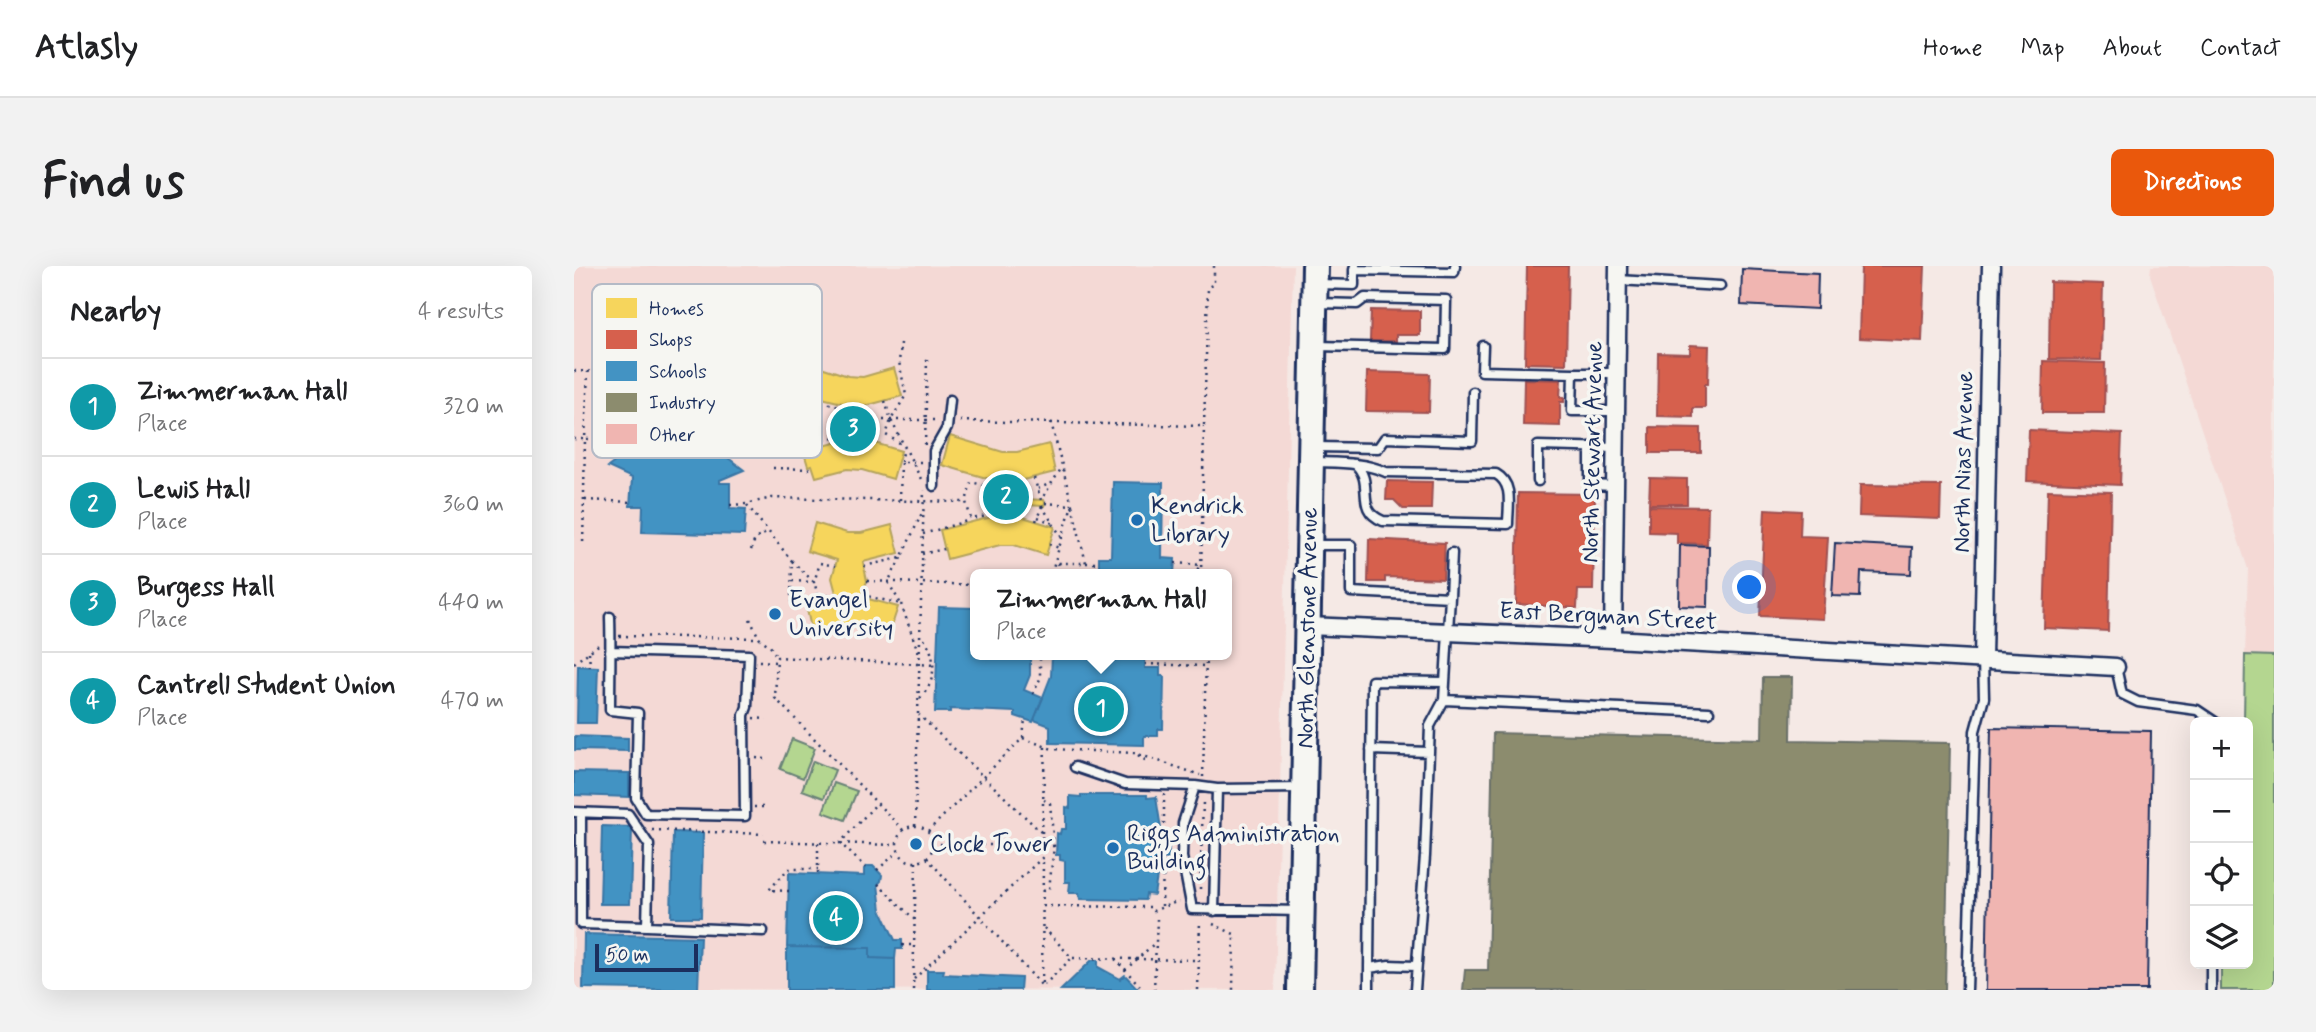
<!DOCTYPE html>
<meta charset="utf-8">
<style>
body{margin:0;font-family:Mynerve,sans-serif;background:#f2f2f2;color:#202124}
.controls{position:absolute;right:21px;bottom:21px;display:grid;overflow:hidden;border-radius:10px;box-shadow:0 7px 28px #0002}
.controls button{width:63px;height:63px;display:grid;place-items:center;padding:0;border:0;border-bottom:2px solid #e0e0e0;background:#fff;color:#202124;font:35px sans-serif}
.scale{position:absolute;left:21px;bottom:18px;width:103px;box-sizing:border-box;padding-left:7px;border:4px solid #1b2f5e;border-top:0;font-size:19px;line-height:24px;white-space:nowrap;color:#1b2f5e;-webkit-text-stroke:5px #f6f6f2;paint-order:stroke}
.you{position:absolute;left:1176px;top:322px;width:24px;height:24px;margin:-18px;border:5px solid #fff;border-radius:50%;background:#1a73e8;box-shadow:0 0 0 10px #1a73e833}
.badge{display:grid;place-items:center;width:46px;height:46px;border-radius:50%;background:#ea580c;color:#fff;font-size:23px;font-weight:700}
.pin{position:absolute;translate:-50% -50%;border:4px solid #fff;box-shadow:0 2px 7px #0006}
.popup{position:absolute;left:396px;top:303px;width:262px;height:91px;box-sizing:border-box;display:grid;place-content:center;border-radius:10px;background:#fff;filter:drop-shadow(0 2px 5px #0005);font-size:23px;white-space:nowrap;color:#757577}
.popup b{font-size:26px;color:#202124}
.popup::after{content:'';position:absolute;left:50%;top:100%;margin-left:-14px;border:14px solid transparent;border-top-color:#fff}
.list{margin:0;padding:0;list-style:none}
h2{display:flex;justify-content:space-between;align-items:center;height:91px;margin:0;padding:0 28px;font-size:30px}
h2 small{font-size:23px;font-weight:400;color:#757577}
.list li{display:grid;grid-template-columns:46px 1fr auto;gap:21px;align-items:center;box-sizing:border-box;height:98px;padding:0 28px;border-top:2px solid #e0e0e0}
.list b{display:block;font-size:26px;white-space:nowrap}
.list p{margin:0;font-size:23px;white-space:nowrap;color:#757577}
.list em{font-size:23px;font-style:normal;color:#757577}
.icon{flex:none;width:38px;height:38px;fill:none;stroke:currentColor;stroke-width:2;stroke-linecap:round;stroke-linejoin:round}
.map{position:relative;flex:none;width:1700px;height:724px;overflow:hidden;border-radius:10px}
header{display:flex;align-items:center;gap:42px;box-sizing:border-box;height:98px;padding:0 35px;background:#fff;border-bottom:2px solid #e0e0e0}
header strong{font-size:33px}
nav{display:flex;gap:38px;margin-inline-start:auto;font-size:24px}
.intro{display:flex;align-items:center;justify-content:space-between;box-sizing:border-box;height:168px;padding:0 42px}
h1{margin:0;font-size:49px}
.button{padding:18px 32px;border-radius:10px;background:#ea580c;color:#fff;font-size:24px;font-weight:700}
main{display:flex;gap:42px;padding:0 42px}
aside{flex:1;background:#fff;border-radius:10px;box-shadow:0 7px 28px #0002}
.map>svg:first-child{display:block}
.built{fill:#f4d9d5;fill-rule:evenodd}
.green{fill:#b4d690;stroke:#688277;stroke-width:2}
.homes{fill:#f6d55c;stroke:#b4a35d;stroke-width:2}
.shops{fill:#d6604d;stroke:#9e5152;stroke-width:2}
.schools{fill:#4393c3;stroke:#3775a5;stroke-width:2}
.industry{fill:#8c8c6e;stroke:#6a7069;stroke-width:2}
.building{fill:#f0b5b1;stroke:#1b2f5e;stroke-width:2}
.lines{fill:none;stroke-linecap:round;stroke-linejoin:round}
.service-casing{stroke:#1b2f5e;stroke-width:13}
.minor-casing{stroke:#1b2f5e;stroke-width:21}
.primary-casing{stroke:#1b2f5e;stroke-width:30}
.path{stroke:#1b2f5e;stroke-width:2.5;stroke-dasharray:2 5;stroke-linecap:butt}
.service{stroke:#f6f6f2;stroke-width:8}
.minor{stroke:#f6f6f2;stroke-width:16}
.primary{stroke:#f6f6f2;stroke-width:24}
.poi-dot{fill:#1f6fb2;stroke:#f6f6f2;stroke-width:2.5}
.labels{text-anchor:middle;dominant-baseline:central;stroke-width:7;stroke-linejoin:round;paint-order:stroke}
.street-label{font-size:24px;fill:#1b2f5e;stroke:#f6f6f2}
.poi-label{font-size:24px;fill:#1b2f5e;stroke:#f6f6f2;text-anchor:start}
.key{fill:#f6f6f2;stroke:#b4bac6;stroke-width:2}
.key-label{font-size:19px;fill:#1b2f5e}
</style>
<header>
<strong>Atlasly</strong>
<nav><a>Home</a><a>Map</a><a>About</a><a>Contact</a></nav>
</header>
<div class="intro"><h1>Find us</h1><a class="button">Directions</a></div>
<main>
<aside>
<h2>Nearby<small>4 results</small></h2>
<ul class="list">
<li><span class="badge" style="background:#0f9aa8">1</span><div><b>Zimmerman Hall</b><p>Place</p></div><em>320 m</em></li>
<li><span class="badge" style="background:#0f9aa8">2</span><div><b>Lewis Hall</b><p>Place</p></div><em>360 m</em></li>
<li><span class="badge" style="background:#0f9aa8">3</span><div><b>Burgess Hall</b><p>Place</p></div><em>440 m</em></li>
<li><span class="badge" style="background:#0f9aa8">4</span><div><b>Cantrell Student Union</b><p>Place</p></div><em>470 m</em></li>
</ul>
</aside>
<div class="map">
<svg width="1700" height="724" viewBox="0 0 1700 724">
<rect width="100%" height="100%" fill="#f5e9e5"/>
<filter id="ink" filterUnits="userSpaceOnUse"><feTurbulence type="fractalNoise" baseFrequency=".0143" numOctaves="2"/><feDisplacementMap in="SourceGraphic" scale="14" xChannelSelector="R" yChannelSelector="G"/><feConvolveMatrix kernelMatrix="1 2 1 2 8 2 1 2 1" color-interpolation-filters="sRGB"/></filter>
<g filter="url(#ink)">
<path class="built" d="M0,0H719L701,724L0,723ZM401,308H653V389H401Z
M1577,0H1700V390L1671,389L1674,303L1576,9Z"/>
<path class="green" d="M1671,389L1700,390V724H1647V698H1674V456H1670Z
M218,473L241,482L229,512L206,503Z
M239,495L261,504L250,532L228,524Z
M260,517L283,525L271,554L249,546Z"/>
<path class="homes" d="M244,100L274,110L289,111L320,102L328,130L291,140L295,154L291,174L327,185L319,213L288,204L273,203L242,211L238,199L234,200L231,190L236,188L235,184L268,175L263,155L268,137L236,129L239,123L232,120L236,111L240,112Z
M376,170L429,186H443L475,178L481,206L445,215L449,233L470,234L471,237L470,240L450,239L446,250L481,261L472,289L440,279H426L373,293L366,264L418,251L415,229L419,214L368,199Z
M241,257L273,267H287L318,259L325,287L289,296L293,315L287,331L324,341L315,368L285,359H270L238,367L232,339L263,331L258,312L263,294L233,285Z"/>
<path class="shops" d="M953,0H994L992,98L951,97Z
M1287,0H1351L1348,75L1285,72Z
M1476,16L1529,18L1527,94L1475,93Z
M797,44L846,45V69H822V75H796Z
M1116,79L1135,80L1134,118H1131V142H1119V151L1083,150L1084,87L1116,88Z
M1469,95L1531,97L1530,147H1468Z
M793,106L856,108L855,146L792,145Z
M950,113L987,114L986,131H990V136H986V160L949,159Z
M1076,161L1127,162V187H1076Z
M1455,164L1548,168L1546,219L1453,215Z
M1076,212L1113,213V238H1075Z
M813,215L858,216L857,243H829L820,234H812Z
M1286,219L1367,220L1366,253L1285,250Z
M1474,224L1537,226L1534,365L1470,362Z
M944,227L1021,228L1019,324H1004L1003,342L942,338Z
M1075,240L1134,241L1133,278L1103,277V267L1075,266Z
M1191,243L1227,245L1226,270L1254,271L1249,353L1186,350Z
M795,273L871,277L869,313L811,311V316H794Z"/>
<path class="schools" d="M58,38L153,40L151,133L56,132Z
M75,132L134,133L150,141L171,157L150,165L170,180L149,188L170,204L146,214V217H156V242L172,243L170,269L68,266L69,240H56L58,212L34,201L54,186L35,176L55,163L35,154L55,140Z
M539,216L589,217L588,292L601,293L600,308H525V291H537Z
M365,341L401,342V389H456V409L450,424L469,432L459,456L441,450V446L376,443V446H361Z
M478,390L571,392V402H586V410H590L589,463H584V470H570V479L476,477V460L460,454L477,410Z
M4,400L24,401L22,457H3Z
M1,470L54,472V485L1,484Z
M0,506L55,507V531L0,529Z
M507,529H573V532L582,531L588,569H593L595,583L594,593L586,592L580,629L572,628L571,634L506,633L505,627H495L496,616H491V595L486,594V589H482L483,567L486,568L487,563H492V541L496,542V530L507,531Z
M28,560L58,561L56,638H26Z
M99,566L129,567L127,651H97Z
M294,600H299L308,609L307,615L304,618L307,644L321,674H328V683H322L321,693L296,692V682L213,681L215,607L290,610V603Z
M10,668L126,671L124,724L9,722Z
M213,681L296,682V692L321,693V724H213Z
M518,694H524V701L546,713L551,709L565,724H487Z
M353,704H370L369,708L447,712L446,724H353Z"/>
<path class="industry" d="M1189,411H1218L1217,474L1376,477L1371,724H889L891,704H914L919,467L1188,473Z"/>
<path class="building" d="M1168,3L1244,7L1243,43L1167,39Z
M1261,277L1338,281L1337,308L1287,306L1286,331L1258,330Z
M1106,279L1135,280L1134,341L1105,340Z
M1417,462L1577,465L1573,724H1412Z"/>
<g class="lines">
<g class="service-casing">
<path id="service" d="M781,0L780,4L880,6L881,0
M1044,14L1146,20
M744,18L780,19V4
M743,37L783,38L791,32L872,34L871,83L743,80
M909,80L908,105L999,107
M1042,145H998L999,107H1043
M741,181L804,182L811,172L898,175L899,126
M1016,181V219L1041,220
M740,196C764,197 789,196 812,206L922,208C940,218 934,240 934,258L809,255C779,243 802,217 781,198
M964,215V180L1042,182
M360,220V185L373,162L376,134
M738,279H777V326L876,331L878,287
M36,351C37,382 36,413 36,444L64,447L62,532L72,548L171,550L170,449L173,441L175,389L36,385
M1542,401L1548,428L1564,436L1623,444L1641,456
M870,434L1135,446
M797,484L855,486
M501,501L551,518L621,520
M0,546L54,548L75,579L73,660L7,658V547
M640,645L643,523
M726,645L618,643L608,591L609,557L621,520L643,523L728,522
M73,660L189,665
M795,702L798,415L871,416
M795,724V702L815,699L841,700
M841,724L851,590L856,460L870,434L876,331
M1393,724L1401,465L1410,432L1409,392
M1637,724V698"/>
</g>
<g class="minor-casing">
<path id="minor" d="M734,360L1039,373L1542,401
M1039,373L1044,0
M1409,392L1417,0"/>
</g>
<g class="primary-casing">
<path id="primary" d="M726,724L741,0"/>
</g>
<path class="path" d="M327,77L325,96L332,129L317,154L312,169L329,179
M0,105L57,107
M14,105L11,173H40
M151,120L171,121L201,102
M171,121L200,139
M311,135L317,154L349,217
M200,136H221
M220,151L221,131
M295,154H365
M386,155L630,160L634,21L640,18V0
M477,156L498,239L477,308
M266,170L246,174L242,153L245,135L267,141
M0,173H11L9,280
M164,175L200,176
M351,179L353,93
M219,182L220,151H243
M327,196L330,182
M199,202L234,203L239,201
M460,212L467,234L487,203
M417,221L397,216L392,236L397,253L418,249
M464,223L477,217
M11,234L57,236
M326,234L327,196H348
M471,237L498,239L512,297H480
M156,239L172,238L198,232L392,236
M173,239L218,295L217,336
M468,240L488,272
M464,251L480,258
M462,255L468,240
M349,268L396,254
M475,278L485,282
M177,284L181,273L194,266
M348,288L370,283
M218,295L240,316L245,332L262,328
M484,297L488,308
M512,297H525
M601,297L627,299
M290,300L327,292L348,247
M519,308L523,304L524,297
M618,308L627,300
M627,308L630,160
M218,315L240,316L246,297L261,300
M293,315L401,319
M288,329L327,338L314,316L327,292
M327,338L345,388
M176,353L185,372L196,380L203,391
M45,370L185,372
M15,386L16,401
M185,395L202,396
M0,397L27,377
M571,398L632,400
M459,428L466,413V389
M346,432C364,415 363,386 347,369
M179,452L193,453
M449,472L478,483L561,487L626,509
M564,489L575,497
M182,492L192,493
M629,511L632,389
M590,528V569
M180,541H191
M323 578a18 18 0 1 1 36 0a18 18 0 1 1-36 0Z
M341,560L350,224
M78,564L190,568
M329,564L201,432L203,391L363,399
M354,565L449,472L451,453
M468,567L471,480
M190,575L322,579
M359,578L483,580
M353,592L468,720L469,591
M292,602L266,577L303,537
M303,604L324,586
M244,607V577
M589,611L598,596
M304,618L341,654
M626,623L629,536
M215,625L195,624L214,603H244
M469,625L475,623L480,580L476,537L470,534
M469,640L577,641L579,645L605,635
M588,640L589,592
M639,658L660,668L659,724
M470,662L498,692L625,694
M328,679H340
M541,693L570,724
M551,704L582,676L583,653
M340,713L469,591L468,567L345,449
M470,719L498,692
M339,724L342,596
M580,724L582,676
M624,724L626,654"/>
<use href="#service" class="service"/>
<use href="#minor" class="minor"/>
<use href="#primary" class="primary"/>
</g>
</g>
<g class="poi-dot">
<circle cx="563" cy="254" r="7"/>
<circle cx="201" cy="348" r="7"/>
<circle cx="342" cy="578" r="7"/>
<circle cx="539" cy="582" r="7"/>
</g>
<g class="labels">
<g class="street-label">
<text transform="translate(1019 186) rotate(-89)">North Stewart Avenue</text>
<text transform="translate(1390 196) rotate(-89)">North Nias Avenue</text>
<text transform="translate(1034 351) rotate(3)">East Bergman Street</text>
<text transform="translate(734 362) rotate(-89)">North Glenstone Avenue</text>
</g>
<g class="poi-label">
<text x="577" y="240">Kendrick<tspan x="577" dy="28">Library</tspan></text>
<text x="215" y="334">Evangel<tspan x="215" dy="28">University</tspan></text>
<text x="553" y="568">Riggs Administration<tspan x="553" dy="28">Building</tspan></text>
<text x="356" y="578">Clock Tower</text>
</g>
</g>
<rect x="18" y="18" width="230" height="174" rx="10" class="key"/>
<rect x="32" y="32" width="31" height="20" fill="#f6d55c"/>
<rect x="32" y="64" width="31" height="19" fill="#d6604d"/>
<rect x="32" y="95" width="31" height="20" fill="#4393c3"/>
<rect x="32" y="127" width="31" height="19" fill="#8c8c6e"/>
<rect x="32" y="158" width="31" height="20" fill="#f0b5b1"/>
<g class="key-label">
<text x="75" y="49">Homes</text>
<text x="75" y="80">Shops</text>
<text x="75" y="112">Schools</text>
<text x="75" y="143">Industry</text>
<text x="75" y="175">Other</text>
</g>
</svg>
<div class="controls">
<button>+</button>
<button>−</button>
<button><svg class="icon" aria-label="locate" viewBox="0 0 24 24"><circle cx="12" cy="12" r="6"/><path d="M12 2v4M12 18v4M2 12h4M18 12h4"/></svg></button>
<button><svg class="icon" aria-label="layers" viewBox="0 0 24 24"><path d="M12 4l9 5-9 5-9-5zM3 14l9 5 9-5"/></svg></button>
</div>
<div class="scale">50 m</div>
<div class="you"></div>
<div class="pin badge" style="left:527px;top:443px;background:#0f9aa8">1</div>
<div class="popup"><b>Zimmerman Hall</b>Place</div>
<div class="pin badge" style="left:432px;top:231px;background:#0f9aa8">2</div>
<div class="pin badge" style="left:279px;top:163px;background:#0f9aa8">3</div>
<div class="pin badge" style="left:262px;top:652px;background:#0f9aa8">4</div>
</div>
</main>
